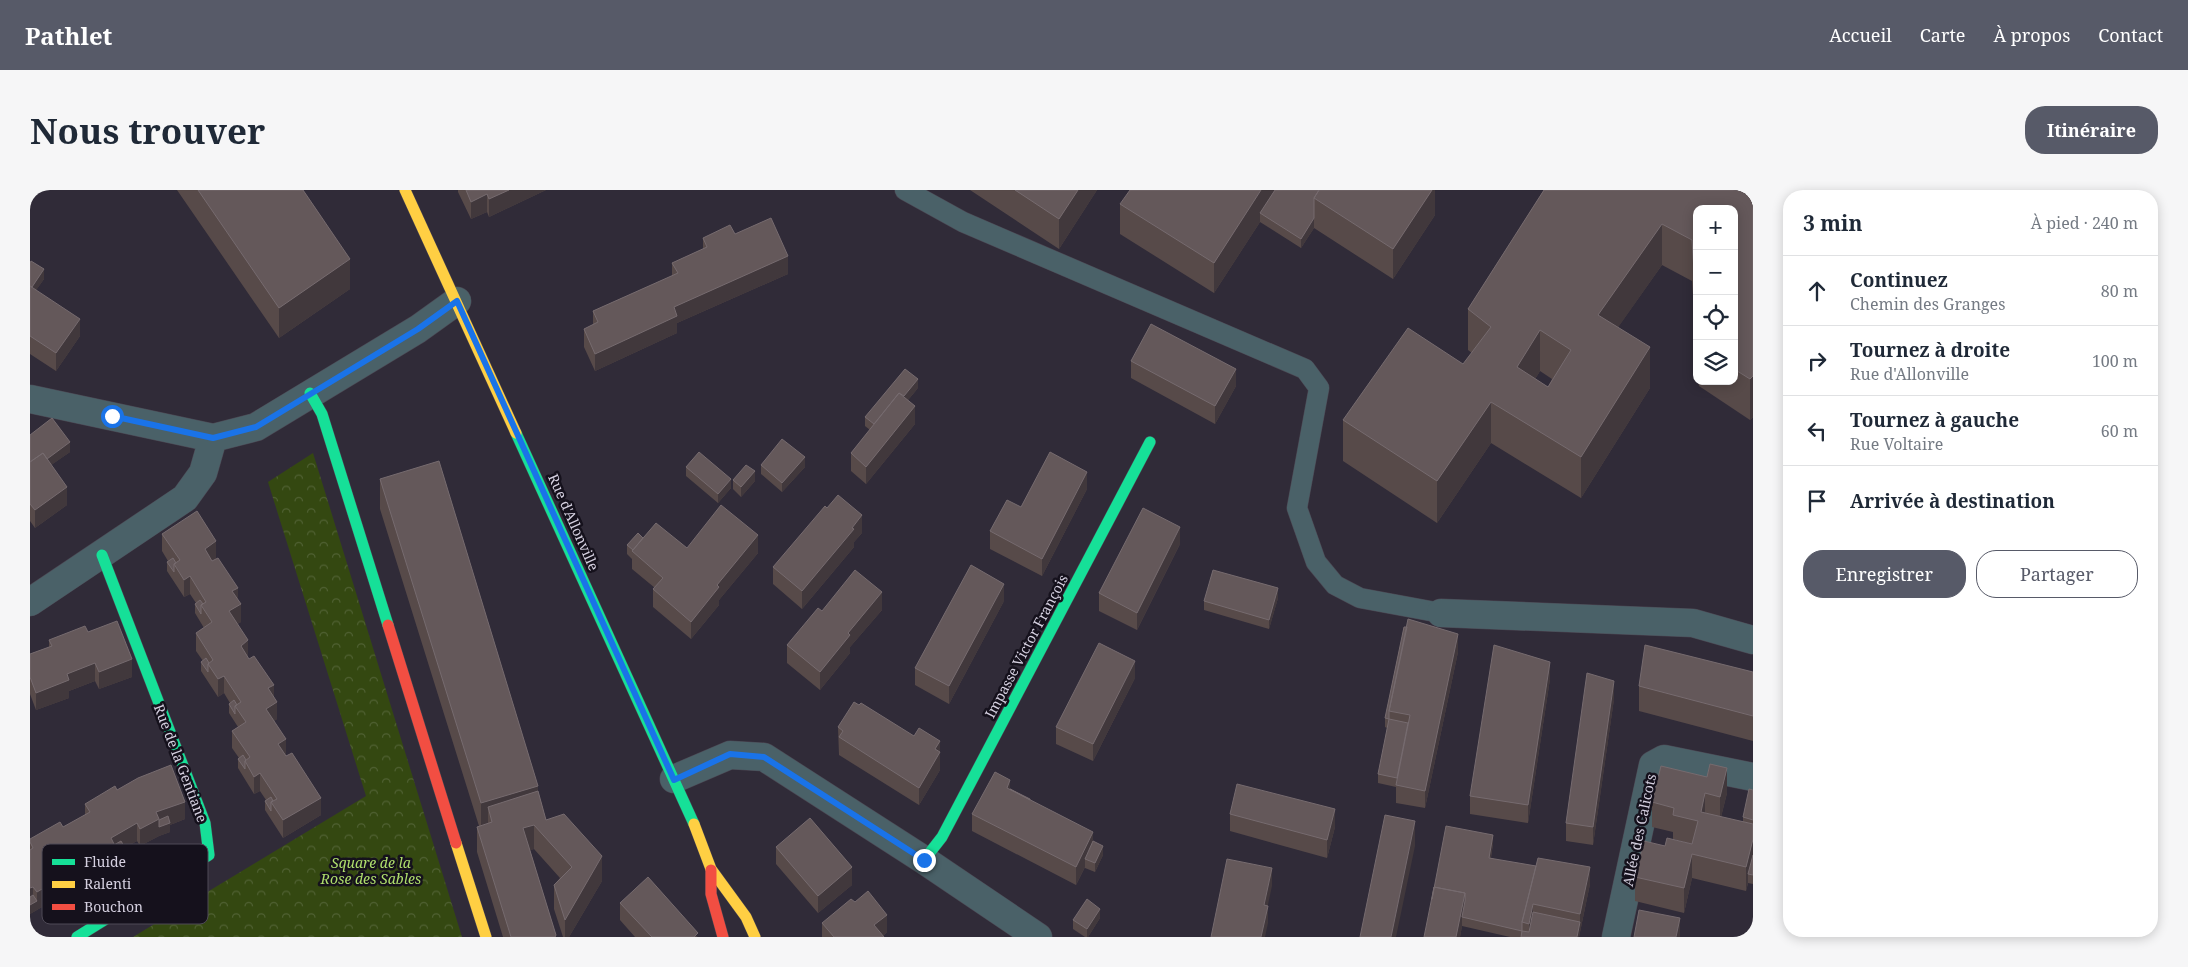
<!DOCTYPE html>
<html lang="fr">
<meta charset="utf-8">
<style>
body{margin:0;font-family:"Noto Serif",serif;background:#f6f6f7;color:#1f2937}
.controls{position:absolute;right:15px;top:15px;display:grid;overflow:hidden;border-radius:10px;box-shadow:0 2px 12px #0003}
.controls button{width:45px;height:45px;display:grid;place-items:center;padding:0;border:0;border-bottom:1px solid #e0e1e3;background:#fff;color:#1f2937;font:25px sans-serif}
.stop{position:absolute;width:15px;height:15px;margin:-11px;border:4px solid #1a73e8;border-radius:50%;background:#fff}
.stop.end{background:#1a73e8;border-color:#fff;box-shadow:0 1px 5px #0008}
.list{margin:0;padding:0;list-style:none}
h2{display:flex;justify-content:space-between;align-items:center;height:65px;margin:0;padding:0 20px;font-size:21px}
h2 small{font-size:16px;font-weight:400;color:#747a83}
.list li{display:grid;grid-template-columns:32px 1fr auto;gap:15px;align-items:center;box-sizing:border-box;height:70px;padding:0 20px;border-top:1px solid #e0e1e3}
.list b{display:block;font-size:19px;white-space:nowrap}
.list p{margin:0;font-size:16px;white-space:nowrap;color:#747a83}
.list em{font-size:16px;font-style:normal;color:#747a83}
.actions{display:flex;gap:10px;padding:15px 20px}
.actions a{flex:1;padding:11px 0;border:1px solid #575a68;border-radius:20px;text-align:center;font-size:18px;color:#575a68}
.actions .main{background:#575a68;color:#fff}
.icon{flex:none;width:28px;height:28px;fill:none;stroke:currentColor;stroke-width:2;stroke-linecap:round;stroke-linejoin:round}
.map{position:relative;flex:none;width:1723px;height:747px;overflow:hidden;border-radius:20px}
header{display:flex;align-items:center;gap:30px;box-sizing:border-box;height:70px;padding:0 25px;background:#575a68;color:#fff}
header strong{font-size:24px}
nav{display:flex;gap:28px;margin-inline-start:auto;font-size:18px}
.intro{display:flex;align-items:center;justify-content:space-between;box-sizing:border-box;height:120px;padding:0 30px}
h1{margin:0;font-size:35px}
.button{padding:12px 22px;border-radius:20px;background:#575a68;color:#fff;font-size:18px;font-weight:700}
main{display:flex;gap:30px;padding:0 30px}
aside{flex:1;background:#fff;border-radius:20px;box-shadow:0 2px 12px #0003}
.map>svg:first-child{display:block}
.park{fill:url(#park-crowns)}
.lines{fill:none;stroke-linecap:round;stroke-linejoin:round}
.lane-casing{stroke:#4b4652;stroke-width:21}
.street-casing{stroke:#4b4652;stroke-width:29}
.fast-casing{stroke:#4b4652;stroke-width:12}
.slow-casing{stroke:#4b4652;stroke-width:12}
.jam-casing{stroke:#4b4652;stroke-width:12}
.lane{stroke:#4a6168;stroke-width:20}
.street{stroke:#4a6168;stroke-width:28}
.fast{stroke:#16e098;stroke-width:11}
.slow{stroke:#ffcf43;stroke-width:11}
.jam{stroke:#f24e42;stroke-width:11}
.wall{fill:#574a49;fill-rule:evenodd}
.shaded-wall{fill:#41383c}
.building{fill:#64585a;stroke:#766b6f;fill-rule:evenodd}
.route{stroke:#1a73e8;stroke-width:6}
.labels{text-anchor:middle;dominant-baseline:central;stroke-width:5;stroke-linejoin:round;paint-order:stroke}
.street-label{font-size:14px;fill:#d5d0e0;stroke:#15111c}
.park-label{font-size:14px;font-style:italic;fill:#aede6c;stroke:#15111c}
.key{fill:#15111c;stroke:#4f4a57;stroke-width:1}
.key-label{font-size:14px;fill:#d5d0e0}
</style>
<header>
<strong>Pathlet</strong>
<nav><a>Accueil</a><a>Carte</a><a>À propos</a><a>Contact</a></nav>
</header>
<div class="intro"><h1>Nous trouver</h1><a class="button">Itinéraire</a></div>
<main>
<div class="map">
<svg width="1723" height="747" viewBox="0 0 1723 747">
<defs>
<pattern id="park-crowns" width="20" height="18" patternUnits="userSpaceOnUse" patternTransform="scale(1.25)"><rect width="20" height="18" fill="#344811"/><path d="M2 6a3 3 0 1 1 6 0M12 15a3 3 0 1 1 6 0" fill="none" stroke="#506133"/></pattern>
</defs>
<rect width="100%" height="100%" fill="#302b38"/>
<path class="park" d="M283,263L432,747H103L336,606L238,292Z"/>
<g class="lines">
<g class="lane-casing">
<path id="lane" d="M875,0L933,32L1275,179L1289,198L1267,318L1286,372L1305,395L1330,408L1411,423"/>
</g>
<g class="street-casing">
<path id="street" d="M0,209L183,248L226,237L388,139L427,111
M0,412L155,308L173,283L183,248
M1411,423L1663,433L1723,450
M644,589L700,565L734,567L894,670L1008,747
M1586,747L1623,575L1634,569L1723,587"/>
</g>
<g class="fast-casing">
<path id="fast" d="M280,203L292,224L358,435
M486,243L664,634
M894,670L912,647L1120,252
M47,747L179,665L175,633L72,365"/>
</g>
<g class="slow-casing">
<path id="slow" d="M375,0L486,243
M664,634L681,679L716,727L725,747
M426,653L456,747"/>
</g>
<g class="jam-casing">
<path id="jam" d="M358,435L426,653
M681,680V704L693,747"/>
</g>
<use href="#lane" class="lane"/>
<use href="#street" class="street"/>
<use href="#fast" class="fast"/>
<use href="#slow" class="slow"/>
<use href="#jam" class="jam"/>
</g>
<path class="wall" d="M147,0H273L320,99L249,148Z
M428,0H516L459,27L457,22L441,29L428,2Z
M940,0H1067L1029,59Z
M1405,0V25L1363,89L1284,38L1271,58L1230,32L1184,103L1090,44V14Z
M1514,0H1723V227L1720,230L1669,196L1668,191H1704V19H1667V168L1662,91L1632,75L1588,137L1620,198L1551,308L1461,253L1407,333L1313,271V230L1433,174L1442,163L1438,160V119ZM1510,181L1522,189L1518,197L1505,189Z
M705,44L758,84L647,133V143L565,181L554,157V139L563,135V121L642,86V73L673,59V48Z
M0,73L14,89L6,100L50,146L26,181L0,164Z
M1101,171L1206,196L1185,234L1101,188Z
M888,198L878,210L885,234L836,294L821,281V263L840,240L835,236V227Z
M0,245L40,262L21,275L37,315L5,338L0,331Z
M731,275L775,277L752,302L731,284Z
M656,277L701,298L688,313L656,286Z
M350,289L508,601L516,630L572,691L539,747H533L524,719V695L530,688L504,659L500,660L526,747H473L447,662V637L449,636L350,319Z
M703,290L725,291L711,307L703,299Z
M1057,299L1012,386L960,359V341L991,317Z
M832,343L824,352V357L772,419L743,394V377Z
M132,344L186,369L208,410L211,432L207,434L218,468L244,507L247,529L244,531L256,565L291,625L253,648L235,620V611L236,610L230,601L224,604L208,578V569L209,568L202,558V541L208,537L199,523V514L200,513L194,503L188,507L171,481V472L173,471L166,461V443L174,438L165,423V414L166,413L160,404L154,407L137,381V372L138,371L132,361Z
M613,348L657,358L728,363L689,410V415L661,449L623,417V399L625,398L602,379V369L597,364V355Z
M1150,354L1107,440L1069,421V403Z
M1248,408L1239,439L1174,420V411Z
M974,411L919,514L885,495V478Z
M852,420L820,457V463L790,500L757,473V455L792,421Z
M1374,437L1428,462L1395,618L1366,613V597L1348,593V584L1357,538L1355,537V528Z
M58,442L102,487L69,499L65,491L39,501V508L6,520L0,504V464L19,457V450Z
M1723,482V551L1609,521V496Z
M1105,488L1063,571L1026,554V537Z
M1520,489L1498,633L1440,624V606Z
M1584,509L1563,655L1536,651V633Z
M808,537L884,546L910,551V580L889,615L809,565Z
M1677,587L1697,603L1691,627L1713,632V627L1723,600V694L1718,693L1716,701L1662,688L1654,723L1605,711V687L1635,656L1662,654L1643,649V642L1622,637V612Z
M980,599L1000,610L1063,651L1073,665L1065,682L1055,678V677L1046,695L942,641V624Z
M87,600L155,629L140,635V642L129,646L110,656L107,651L94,658V666L39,698L36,692L24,699V710L0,724V649L33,637L55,625V614Z
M1200,624L1305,637L1297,668L1200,641Z
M1463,654L1461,668L1560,694L1549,747H1480L1432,736L1430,747H1394Z
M746,657L822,695L788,723L746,674Z
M590,713L668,747H605L590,730Z
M1070,728L1058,747H1055L1043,739V730Z
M792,733L857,742L853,746L854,747H792Z"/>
<path class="shaded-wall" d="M479,0H516L459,27V9Z
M1048,0H1067L1029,59V29Z
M1231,0H1246L1230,23V32L1184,103V73Z
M1402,0H1405V25L1363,89V59Z
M457,4V22L441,29V12Z
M1284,28V38L1271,58V49Z
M1632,34V75L1568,166V125Z
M758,66V84L647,133V143L565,181V164L644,117Z
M320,69V99L249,148V118Z
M14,79V89L0,109V100Z
M50,129V146L26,181V163Z
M1510,140V181L1487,218V177Z
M1620,157V198L1551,308V267Z
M1206,179V196L1185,234V216Z
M1723,186V227L1720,230V189Z
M888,189V198L848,246V237Z
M1461,212V253L1407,333V291Z
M885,216V234L836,294V277Z
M40,252V262L0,290V280Z
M775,267V277L752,302V293Z
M725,281V291L711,307V297Z
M1057,282V299L1012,386V369Z
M701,289V298L688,313V304Z
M37,297V315L5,338V320Z
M832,325V343L824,352V357L772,419V401Z
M1150,337V354L1107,440V423Z
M728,345V363L689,410V415L661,449V432L687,395Z
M186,351V369L175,377V359Z
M160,386V404L154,407V390Z
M974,394V411L919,514V496Z
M208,398V416L202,401Z
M1248,398V408L1239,439V430Z
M852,402V420L820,457V463L790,500V482L818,443Z
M211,414V432L199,439V421Z
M1428,444V462L1395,618V601Z
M218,450V468L211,456Z
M102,469V487L69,499V482Z
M1105,471V488L1063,571V554Z
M1520,472V489L1498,633V615Z
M65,473V491L39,501V508L6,520V503L37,484Z
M194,486V503L188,507V489Z
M1584,491V509L1563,655V637Z
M244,495V512L238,498Z
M247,512V529L236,536V519Z
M256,549V566L248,554Z
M910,551V580L889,615V598L905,559Z
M1697,578V603L1690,631V607Z
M230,583V601L224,604V587Z
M980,590V608L977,598Z
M508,596V626L462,632L458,617V641L451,643V613Z
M1675,603V628L1671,622Z
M291,608V625L253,648V630Z
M155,612V629L140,635V642L129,646L110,656V639L126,622Z
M1305,619V637L1297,668V650Z
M1385,631V656L1366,747H1361Z
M107,633V651L94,658V666L39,698V689L36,683V692L24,699V710L0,724V698L3,697V713L7,711V702L19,685L47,668V684L50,682V674L81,648Z
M504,635V659L493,663V638Z
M1063,642V660L1055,669V677L1046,695V677Z
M1463,645V654L1459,677V668Z
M1723,649V674L1718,684V693L1716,701V677Z
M1073,656V665L1065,682V673Z
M1662,664V688L1654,723V698Z
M572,666V691L539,747H535V730Z
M822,677V695L788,723V706Z
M1560,677V694L1549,747H1547L1550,732V724Z
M1242,678V696L1234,733V715Z
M1435,703V720L1432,727V736L1430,747H1426Z
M1503,714V732L1499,747V734Z
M1238,716V733L1235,747H1231Z
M1070,719V728L1058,747H1057V739Z
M857,725V742L851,747L844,735Z
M1650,728V747H1646Z"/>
<path class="building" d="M168,0H273L320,69L249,118Z
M436,0H479L459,9L457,4L441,12Z
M985,0H1048L1029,29Z
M1100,0H1231L1184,73L1090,14Z
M1245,0H1289L1284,8V28L1271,49L1230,23Z
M1289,0H1402L1363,59L1284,8Z
M1514,0H1723V186L1720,189L1704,179V19H1667V127L1662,50L1632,34L1568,125L1620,157L1551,267L1461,212L1407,291L1313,230L1378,138L1433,174L1461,137L1438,119ZM1510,140L1541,160L1518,197L1487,177Z
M741,28L758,66L644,117L647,126L565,164L554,139L568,132L563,121L648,83L642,73L677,57L673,48L700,35L705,44Z
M1,71L14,79L2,97L0,96V73Z
M0,96L50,129L26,163L0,146Z
M1121,134L1206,179L1185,216L1101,171Z
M875,179L888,189L874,206L869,203L844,234L835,227Z
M869,203L885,216L836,277L821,263Z
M22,228L40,252L17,269L13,263L0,272V245Z
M752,249L775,267L752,293L731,275Z
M669,262L701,289L688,304L656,277Z
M1020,262L1057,282L1012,369L960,341L977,310L991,317Z
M13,263L37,297L5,320L0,314V272Z
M409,271L508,596L451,613L350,289Z
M716,275L725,281L711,297L703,290Z
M808,305L832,325L822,338L824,339L772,401L743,377L795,316L797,318Z
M691,315L728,345L687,395L689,397L661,432L623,399L633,388L602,361L626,333L657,358Z
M1113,318L1150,337L1107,423L1069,403Z
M167,321L186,351L175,359L182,371L188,368L208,398L202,401L211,414L199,421L218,450L211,456L219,469L224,466L244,495L238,498L247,512L236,519L256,549L248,554L256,566L262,563L291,608L253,630L241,612L247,609L230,583L224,587L215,571L220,567L202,541L216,532L205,516L211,512L194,486L188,489L178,474L183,470L166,443L182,432L171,415L176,412L160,386L154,390L144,374L150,370L132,344Z
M608,343L613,348L603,360L597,355Z
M143,368L146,373L144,374V382L137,372Z
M941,375L974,394L919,496L885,478Z
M825,380L852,402L818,443L820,445L790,482L757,455L788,418L792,421Z
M1183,380L1248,398L1239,430L1174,411Z
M170,410L173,414L171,415V424L165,414Z
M1378,429L1428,444L1395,601L1366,595L1380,525L1359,521Z
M87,431L102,469L69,482L65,473L37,484L39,490L6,503L0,487V464L22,456L19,450L55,436L58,442Z
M1374,437H1377L1359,521V529L1355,528Z
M1069,453L1105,471L1063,554L1026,537Z
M1464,455L1520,472L1498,615L1440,606Z
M1615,455L1723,482V526L1609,496Z
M176,468L179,473L178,474V482L171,472Z
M1557,483L1584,491L1563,637L1536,633Z
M204,510L207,515L205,516V524L199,514Z
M824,512L829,515L831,513L884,546L889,538L910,551L905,559L910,562L889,598L809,547L813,541L808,537Z
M1359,529L1378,533L1367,588L1348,584Z
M213,565L216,570L215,571V579L208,569Z
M1680,574L1697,578L1690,607L1675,603L1671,622L1723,634V649L1716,677L1662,664L1654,698L1605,687L1614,651L1635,656L1637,648L1662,654L1668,631L1643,625L1644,618L1622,612L1631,576L1677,587Z
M141,575L155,612L126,622L129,629L110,639L107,633L81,648L84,654L50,674L47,668L19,685L24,692L7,702L3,697L0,698V660L3,658L0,652V649L30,632L33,637L60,622L55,614L85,596L87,600L108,588Z
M965,582L980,590L977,598L1063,642L1046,677L942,624Z
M1207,594L1305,619L1297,650L1200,624Z
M980,599L1000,609V610Z
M1719,599L1723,600V630L1713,627Z
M508,601L516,630L534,624L572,666L535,730L524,695L542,677L504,635L493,638L526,745L525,747H481L447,637L462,632L458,617Z
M241,607L243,611L241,612V621L235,611Z
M1355,625L1385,631L1361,747H1330Z
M138,626L140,633L129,637V630Z
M780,628L822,677L788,706L746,657Z
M1416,636L1463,645L1459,668L1506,676L1492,732V741L1432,727L1435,711V703L1404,697L1402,709Z
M91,651L94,656L84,662V655Z
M1063,651L1073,656L1065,673L1055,669Z
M1723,665V685L1718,684Z
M1508,668L1560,677L1550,724L1503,714L1499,734L1492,732Z
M1197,669L1242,678L1234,715L1238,716L1231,747H1181Z
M618,687L668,743L664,747H622L590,713Z
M1404,697L1435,703L1426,747H1394Z
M838,701L857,725L844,735L854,747H804L792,733L821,709L825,712Z
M3,705L7,711L0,715V707Z
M1057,709L1070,719L1057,739L1043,730Z
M1609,720L1650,728L1646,747H1604Z
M1503,722L1550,732L1547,747H1491L1492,741L1499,742Z"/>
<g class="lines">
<path class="route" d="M82,226L183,248L226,237L388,139L427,111L644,590L700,564L734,567L894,670"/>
</g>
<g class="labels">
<g class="street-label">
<text transform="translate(544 332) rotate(66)">Rue d'Allonville</text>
<text transform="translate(996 456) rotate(-62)">Impasse Victor François</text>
<text transform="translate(151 573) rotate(69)">Rue de la Gentiane</text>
<text transform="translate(1609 640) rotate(-78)">Allée des Calicots</text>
</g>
<g class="park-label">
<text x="341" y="672">Square de la<tspan x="341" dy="16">Rose des Sables</tspan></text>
</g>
</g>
<rect x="12" y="654" width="166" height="80" rx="8" class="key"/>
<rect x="22" y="669" width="23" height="6" fill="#16e098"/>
<rect x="22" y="691" width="23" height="7" fill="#ffcf43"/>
<rect x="22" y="714" width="23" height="6" fill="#f24e42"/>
<g class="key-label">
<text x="54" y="677">Fluide</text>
<text x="54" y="699">Ralenti</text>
<text x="54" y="722">Bouchon</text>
</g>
</svg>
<div class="controls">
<button>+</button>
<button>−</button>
<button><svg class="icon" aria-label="locate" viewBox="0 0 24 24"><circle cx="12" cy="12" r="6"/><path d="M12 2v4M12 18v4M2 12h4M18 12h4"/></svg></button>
<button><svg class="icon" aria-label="layers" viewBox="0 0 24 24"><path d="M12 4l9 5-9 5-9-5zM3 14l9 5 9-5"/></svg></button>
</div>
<div class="stop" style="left:82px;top:226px"></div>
<div class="stop end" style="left:894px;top:670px"></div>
</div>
<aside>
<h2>3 min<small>À pied · 240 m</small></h2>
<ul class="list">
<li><svg class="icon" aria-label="ahead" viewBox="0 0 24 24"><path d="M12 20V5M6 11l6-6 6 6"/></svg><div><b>Continuez</b><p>Chemin des Granges</p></div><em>80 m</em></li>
<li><svg class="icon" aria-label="right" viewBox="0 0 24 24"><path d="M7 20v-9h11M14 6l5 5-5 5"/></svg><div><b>Tournez à droite</b><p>Rue d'Allonville</p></div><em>100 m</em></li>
<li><svg class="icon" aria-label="left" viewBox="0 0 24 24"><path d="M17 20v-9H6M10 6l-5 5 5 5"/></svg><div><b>Tournez à gauche</b><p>Rue Voltaire</p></div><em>60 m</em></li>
<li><svg class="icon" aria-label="arrive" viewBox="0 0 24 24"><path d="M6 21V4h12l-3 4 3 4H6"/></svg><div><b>Arrivée à destination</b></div></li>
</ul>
<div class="actions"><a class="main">Enregistrer</a><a>Partager</a></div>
</aside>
</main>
